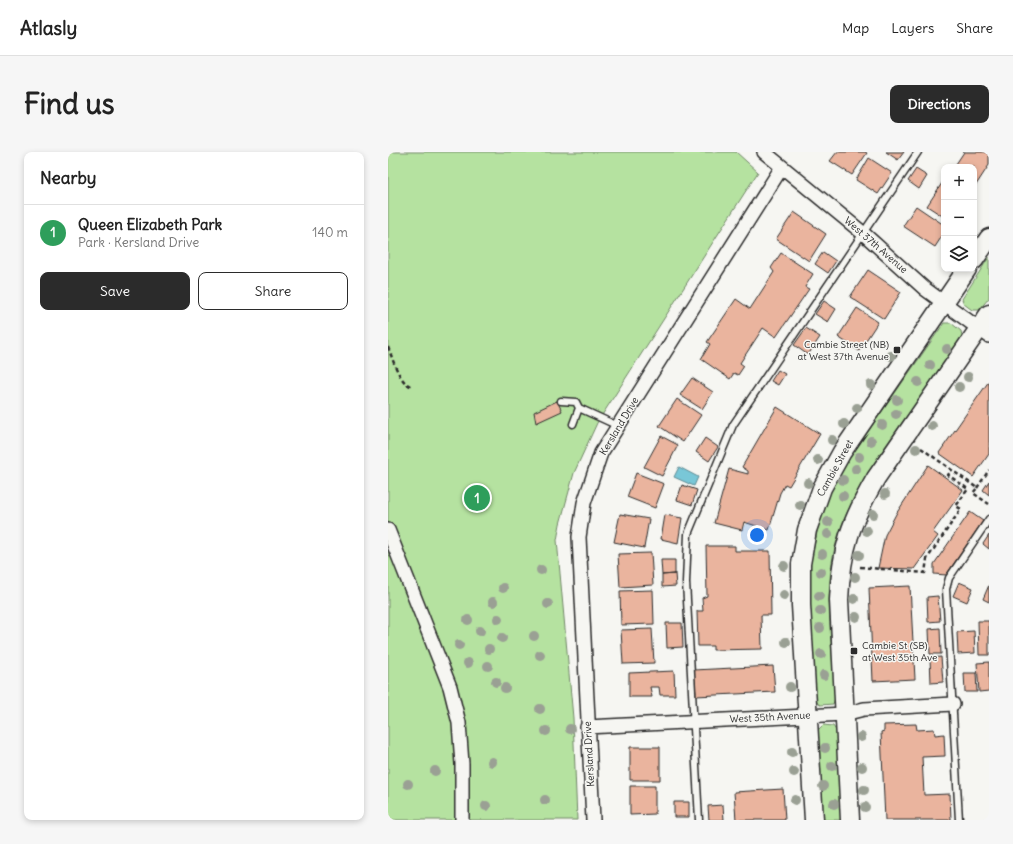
<!DOCTYPE html>
<meta charset="utf-8">
<style>
body{margin:0;font-family:Delius,sans-serif;background:#f6f6f6;color:#222}
.controls{position:absolute;right:12px;top:12px;display:grid;overflow:hidden;border-radius:8px;box-shadow:0 2px 6px #0003}
.controls button{width:36px;height:36px;display:grid;place-items:center;padding:0;border:0;border-bottom:1px solid #e0e0e0;background:#fff;color:#222;font:20px sans-serif}
.you{position:absolute;left:369px;top:383px;width:14px;height:14px;margin:-10px;border:3px solid #fff;border-radius:50%;background:#1a73e8;box-shadow:0 0 0 6px #1a73e833}
.badge{display:grid;place-items:center;width:26px;height:26px;border-radius:50%;background:#2b2b2b;color:#fff;font-size:13px;font-weight:700}
.pin{position:absolute;translate:-50% -50%;border:2px solid #fff;box-shadow:0 1px 4px #0006}
.list{margin:0;padding:0;list-style:none}
h2{display:flex;justify-content:space-between;align-items:center;height:52px;margin:0;padding:0 16px;font-size:17px}
h2 small{font-size:13px;font-weight:400;color:#767676}
.list li{display:grid;grid-template-columns:26px 1fr auto;gap:12px;align-items:center;box-sizing:border-box;height:56px;padding:0 16px;border-top:1px solid #e0e0e0}
.list b{display:block;font-size:15px;white-space:nowrap}
.list p{margin:0;font-size:13px;white-space:nowrap;color:#767676}
.list em{font-size:13px;font-style:normal;color:#767676}
.actions{display:flex;gap:8px;padding:12px 16px}
.actions a{flex:1;padding:9px 0;border:1px solid #2b2b2b;border-radius:8px;text-align:center;font-size:14px;color:#2b2b2b}
.actions .main{background:#2b2b2b;color:#fff}
.icon{flex:none;width:22px;height:22px;fill:none;stroke:currentColor;stroke-width:2;stroke-linecap:round;stroke-linejoin:round}
.map{position:relative;flex:none;width:601px;height:668px;overflow:hidden;border-radius:8px}
header{display:flex;align-items:center;gap:24px;box-sizing:border-box;height:56px;padding:0 20px;background:#fff;border-bottom:1px solid #e0e0e0}
header strong{font-size:19px}
nav{display:flex;gap:22px;margin-inline-start:auto;font-size:14px}
.intro{display:flex;align-items:center;justify-content:space-between;box-sizing:border-box;height:96px;padding:0 24px}
h1{margin:0;font-size:28px}
.button{padding:10px 18px;border-radius:8px;background:#2b2b2b;color:#fff;font-size:14px;font-weight:700}
main{display:flex;gap:24px;padding:0 24px}
aside{flex:1;background:#fff;border-radius:8px;box-shadow:0 2px 6px #0003}
.map>svg:first-child{display:block}
.green{fill:#b5e2a0;stroke:#708666}
.water{fill:#79c7d7;stroke:#5a8992}
.building{fill:#eab49e;stroke:#2b2b2b}
.lines{fill:none;stroke-linecap:round;stroke-linejoin:round}
.lane-casing{stroke:#2b2b2b;stroke-width:9}
.street-casing{stroke:#2b2b2b;stroke-width:16}
.secondary-casing{stroke:#2b2b2b;stroke-width:21}
.path{stroke:#2b2b2b;stroke-width:2.5;stroke-dasharray:4 3;stroke-linecap:butt}
.lane{stroke:#f6f6f2;stroke-width:6}
.street{stroke:#f6f6f2;stroke-width:13}
.secondary{stroke:#f6f6f2;stroke-width:18}
.tree{fill:#9aa094}
.poi-dot{fill:#2b2b2b;stroke:#f6f6f2;stroke-width:1.5}
.labels{text-anchor:middle;dominant-baseline:central;stroke-width:3;stroke-linejoin:round;paint-order:stroke}
.street-label{font-size:10px;fill:#2b2b2b;stroke:#f6f6f2}
.poi-label{font-size:10px;fill:#2b2b2b;stroke:#f6f6f2;text-anchor:end}
</style>
<header>
<strong>Atlasly</strong>
<nav><a>Map</a><a>Layers</a><a>Share</a></nav>
</header>
<div class="intro"><h1>Find us</h1><a class="button">Directions</a></div>
<main>
<aside>
<h2>Nearby<small></small></h2>
<ul class="list">
<li><span class="badge" style="background:#2e9e5b">1</span><div><b>Queen Elizabeth Park</b><p>Park · Kersland Drive</p></div><em>140 m</em></li>
</ul>
<div class="actions"><a class="main">Save</a><a>Share</a></div>
</aside>
<div class="map">
<svg width="601" height="668" viewBox="0 0 601 668">
<rect width="100%" height="100%" fill="#f6f6f2"/>
<filter id="ink" filterUnits="userSpaceOnUse"><feTurbulence type="fractalNoise" baseFrequency=".025" numOctaves="2"/><feDisplacementMap in="SourceGraphic" scale="8" xChannelSelector="R" yChannelSelector="G"/><feConvolveMatrix kernelMatrix="1 2 1 2 8 2 1 2 1" color-interpolation-filters="sRGB"/></filter>
<g filter="url(#ink)">
<path class="green" d="M0,0H348L370,20L209,271L186,321L172,372L169,388L185,566L189,668H0Z
M601,105V146L591,158H584L576,152L574,147Z
M556,171H563L573,179L574,184C567,197 557,209 549,222C513,274 462,334 447,395C435,444 445,497 447,546L445,552L432,553L427,549L421,439V418L433,361L446,332L462,305Z
M435,573L445,574L449,580L454,668H433L428,580Z"/>
<path class="water" d="M291,315L310,325L306,334L286,325Z"/>
<path class="building" d="M449,0H477L479,1L464,23L442,9Z
M498,0H516L510,8Z
M576,0H597L601,3V13L586,36V15H566Z
M481,6L504,21L490,42L468,28Z
M528,17L539,24L531,37L520,29Z
M556,28V65L539,54Z
M528,54L556,73V81L547,95L515,74Z
M406,60L438,82L421,109L388,87Z
M435,100L448,109L440,121L427,112Z
M393,101L425,122L417,135L421,137L388,185L375,176L352,211L356,214L350,223L346,221L342,227L313,207L322,192L319,190L348,147L362,157L386,120L383,116Z
M480,118L513,140L496,167L462,145Z
M436,149L448,157L440,170L427,162Z
M469,156L490,170L471,199L450,185Z
M418,176L432,185L420,203L406,193Z
M390,218L397,222L390,233L383,229Z
M304,226L325,240L314,257L292,243Z
M601,229V302L585,325L551,301Z
M289,247L313,263L295,290L271,274Z
M169,249L174,259L148,271L146,260Z
M389,255L432,282L401,334L397,332L392,341L381,378L356,370L354,378L326,371L341,317L360,322V319L354,315Z
M273,284L290,293L274,324L256,315Z
M317,286L330,295L321,309L308,300Z
M540,313L575,338L545,380L550,384L526,417L490,416L497,383L508,362Z
M248,321L276,332L267,356L239,345Z
M601,329V343L595,338Z
M294,333L309,338L304,353L289,348Z
M582,360L595,369L558,423L546,422V412Z
M232,362L261,367L256,396L226,390Z
M277,363L294,366L290,391L273,387Z
M601,383V397L595,392Z
M318,394H347V399H382L383,463H373L374,497L325,498V494H310L309,459H315L314,446L319,444Z
M263,401L265,433L232,435L230,402Z
M273,408H287V422L274,423Z
M287,422L288,434L274,435V423Z
M571,430L585,436L579,450L565,444Z
M601,433V450L595,447Z
M522,434L527,527L485,529L481,436Z
M265,438L266,472L233,473L232,439Z
M550,444L552,469L540,470L539,445Z
M590,469H601V503H591Z
M278,471H294L295,495L279,496Z
M552,476L553,502H542L541,477Z
M264,477L266,511L235,512L233,478Z
M586,479L587,501L570,502L569,480Z
M553,505L555,530L543,531L542,506Z
M601,510V539L591,540L589,511Z
M385,514L387,540L308,544L306,518Z
M286,519L287,543H272L271,535H262L264,545H241V521Z
M576,521H588L589,540H577Z
M528,572L529,578L546,577L547,583L556,582L557,604L534,605L536,643L562,642L563,668H497L493,580L496,579V573Z
M242,595H272V628H242Z
M242,634H267V662L242,663Z
M395,637L397,668H348L346,640Z
M286,650H301V665H286Z
M335,653L336,668H321L320,654Z"/>
<g class="lines">
<g class="lane-casing">
<path id="lane" d="M173,249L188,250L191,256L185,272
M191,256L230,274
M311,668L298,430L300,382L345,273L530,0
M571,668L558,437L561,426L601,367"/>
</g>
<g class="street-casing">
<path id="street" d="M376,0L476,82L537,137L601,184
M0,378L62,535L71,571L74,612V668
M199,575L456,562L476,557L565,552
M205,668L191,385L196,351L213,301L394,15"/>
</g>
<g class="secondary-casing">
<path id="secondary" d="M586,108L601,86
M426,668L413,453V412L419,378L434,336L454,300L579,117
M462,668L451,448C453,397 463,369 488,326L601,162"/>
</g>
<path class="path" d="M0,195C5,207 11,232 25,235
M533,296L589,336L585,341L601,352
M589,336L601,318
M472,415L537,421L539,407L573,357L568,354L580,337L560,323L563,319"/>
<use href="#lane" class="lane"/>
<use href="#street" class="street"/>
<use href="#secondary" class="secondary"/>
</g>
<g class="tree">
<circle cx="559" cy="197" r="5"/>
<circle cx="503" cy="204" r="5"/>
<circle cx="542" cy="213" r="5"/>
<circle cx="580" cy="225" r="5"/>
<circle cx="530" cy="230" r="5"/>
<circle cx="483" cy="233" r="5"/>
<circle cx="571" cy="235" r="5"/>
<circle cx="509" cy="248" r="5"/>
<circle cx="469" cy="256" r="5"/>
<circle cx="508" cy="262" r="5"/>
<circle cx="456" cy="272" r="5"/>
<circle cx="494" cy="273" r="5"/>
<circle cx="544" cy="274" r="5"/>
<circle cx="444" cy="288" r="5"/>
<circle cx="483" cy="289" r="5"/>
<circle cx="528" cy="297" r="5"/>
<circle cx="471" cy="305" r="5"/>
<circle cx="430" cy="308" r="5"/>
<circle cx="468" cy="317" r="5"/>
<circle cx="455" cy="328" r="5"/>
<circle cx="420" cy="331" r="5"/>
<circle cx="497" cy="342" r="5"/>
<circle cx="455" cy="344" r="5"/>
<circle cx="412" cy="353" r="5"/>
<circle cx="485" cy="362" r="5"/>
<circle cx="440" cy="370" r="5"/>
<circle cx="479" cy="379" r="5"/>
<circle cx="440" cy="382" r="5"/>
<circle cx="434" cy="402" r="5"/>
<circle cx="471" cy="403" r="5"/>
<circle cx="396" cy="414" r="5"/>
<circle cx="153" cy="418" r="5"/>
<circle cx="433" cy="420" r="5"/>
<circle cx="467" cy="425" r="5"/>
<circle cx="115" cy="436" r="5"/>
<circle cx="396" cy="443" r="5"/>
<circle cx="431" cy="444" r="5"/>
<circle cx="466" cy="447" r="5"/>
<circle cx="105" cy="450" r="5"/>
<circle cx="160" cy="452" r="5"/>
<circle cx="432" cy="459" r="5"/>
<circle cx="468" cy="465" r="5"/>
<circle cx="110" cy="467" r="5"/>
<circle cx="80" cy="468" r="5"/>
<circle cx="432" cy="476" r="5"/>
<circle cx="92" cy="479" r="5"/>
<circle cx="146" cy="484" r="5"/>
<circle cx="114" cy="486" r="5"/>
<circle cx="398" cy="490" r="5"/>
<circle cx="71" cy="493" r="5"/>
<circle cx="101" cy="497" r="5"/>
<circle cx="433" cy="502" r="5"/>
<circle cx="152" cy="503" r="5"/>
<circle cx="80" cy="511" r="5"/>
<circle cx="100" cy="514" r="5"/>
<circle cx="436" cy="523" r="5"/>
<circle cx="108" cy="530" r="5"/>
<circle cx="402" cy="535" r="5"/>
<circle cx="117" cy="536" r="5"/>
<circle cx="152" cy="557" r="5"/>
<circle cx="182" cy="577" r="5"/>
<circle cx="158" cy="579" r="5"/>
<circle cx="473" cy="585" r="5"/>
<circle cx="437" cy="596" r="5"/>
<circle cx="404" cy="600" r="5"/>
<circle cx="104" cy="610" r="5"/>
<circle cx="444" cy="614" r="5"/>
<circle cx="474" cy="615" r="5"/>
<circle cx="47" cy="619" r="5"/>
<circle cx="406" cy="620" r="5"/>
<circle cx="20" cy="632" r="5"/>
<circle cx="435" cy="634" r="5"/>
<circle cx="476" cy="638" r="5"/>
<circle cx="157" cy="648" r="5"/>
<circle cx="407" cy="648" r="5"/>
<circle cx="446" cy="652" r="5"/>
<circle cx="98" cy="654" r="5"/>
<circle cx="477" cy="655" r="5"/>
</g>
</g>
<g class="poi-dot">
<rect x="505" y="194" width="8" height="8" rx="2"/>
<rect x="462" y="495" width="8" height="8" rx="2"/>
</g>
<g class="labels">
<g class="street-label">
<text transform="translate(488 93) rotate(41)">West 37th Avenue</text>
<text transform="translate(231 274) rotate(-59)">Kersland Drive</text>
<text transform="translate(447 316) rotate(-61)">Cambie Street</text>
<text transform="translate(382 565) rotate(-3)">West 35th Avenue</text>
<text transform="translate(201 602) rotate(-93)">Kersland Drive</text>
</g>
<g class="poi-label">
<text x="501" y="192">Cambie Street (NB)<tspan x="501" dy="12">at West 37th Avenue</tspan></text>
<text x="474" y="493" text-anchor="start">Cambie St (SB)<tspan x="474" dy="12">at West 35th Ave</tspan></text>
</g>
</g>
</svg>
<div class="controls">
<button>+</button>
<button>−</button>
<button><svg class="icon" aria-label="layers" viewBox="0 0 24 24"><path d="M12 4l9 5-9 5-9-5zM3 14l9 5 9-5"/></svg></button>
</div>
<div class="you"></div>
<div class="pin badge" style="left:89px;top:346px;background:#2e9e5b">1</div>
</div>
</main>
